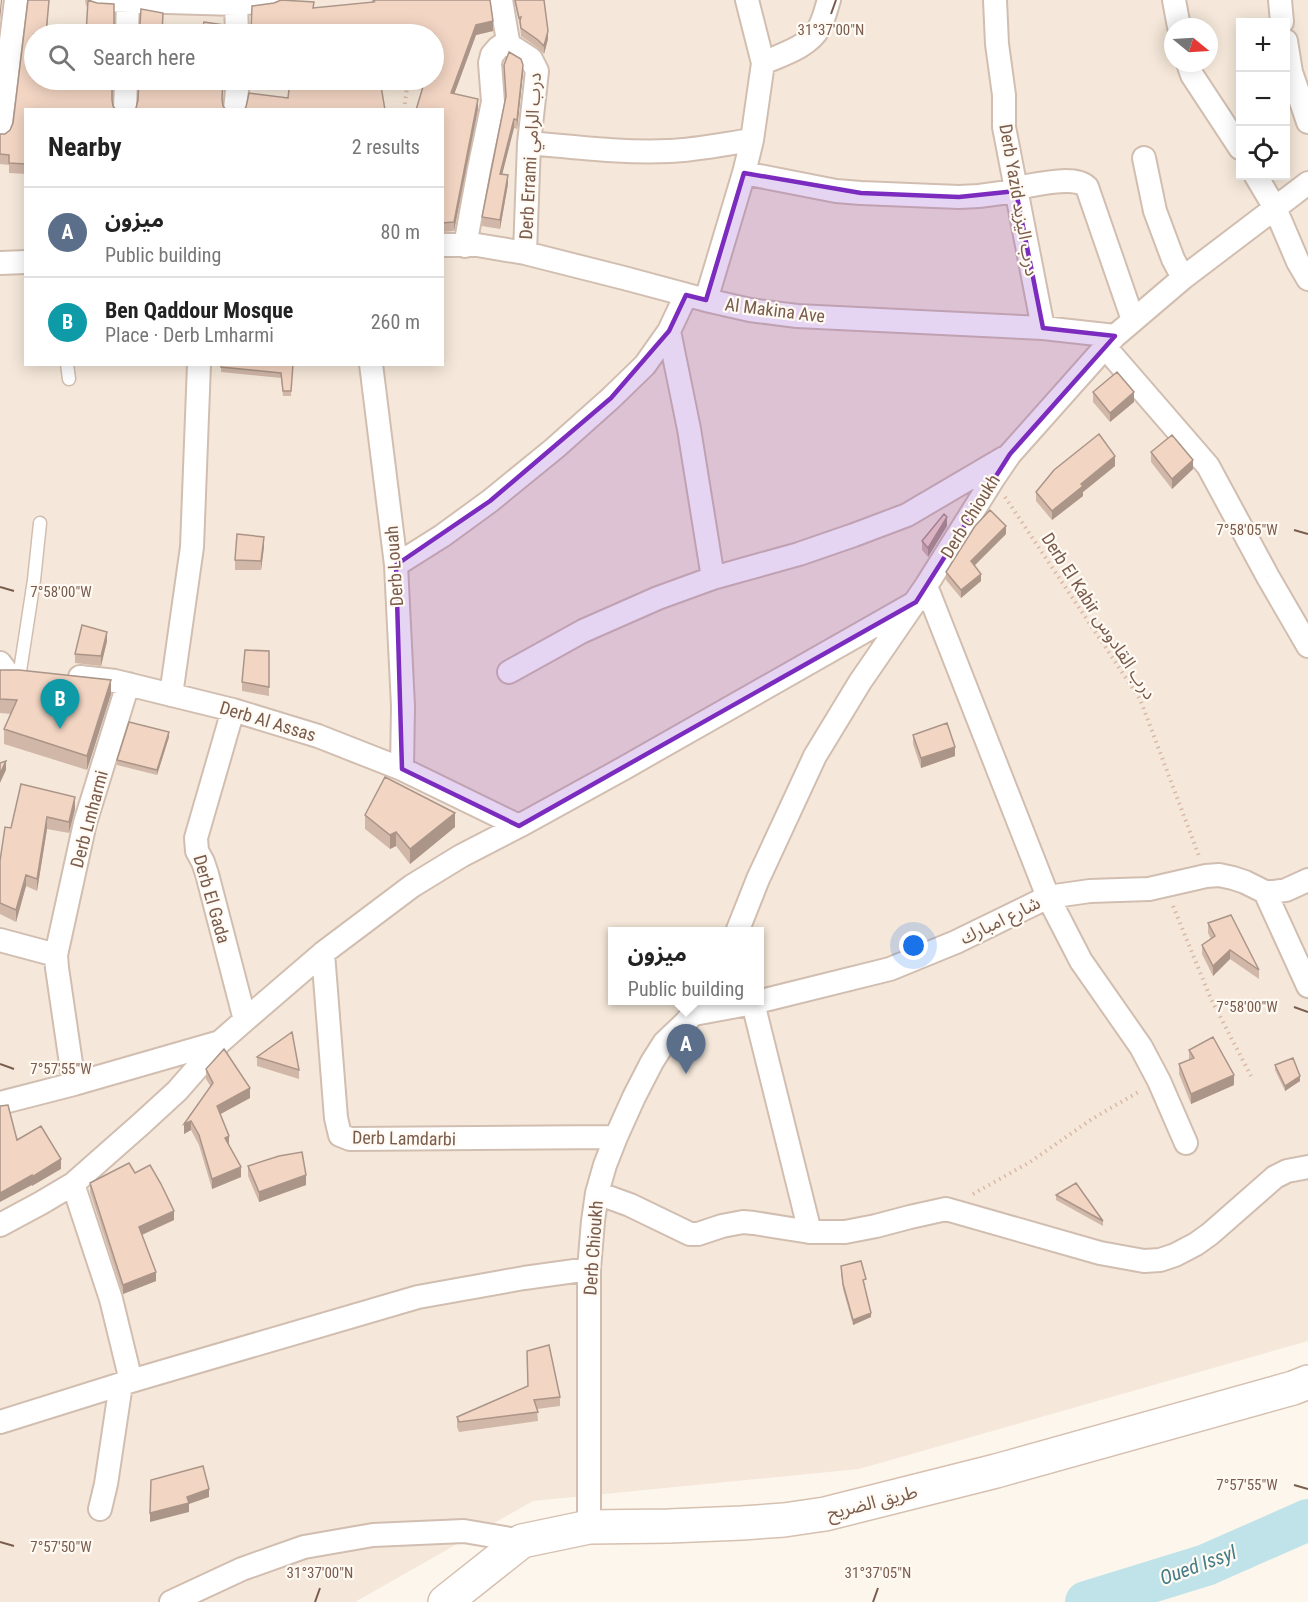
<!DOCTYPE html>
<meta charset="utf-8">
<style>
body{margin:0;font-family:"Roboto Condensed","Noto Sans Arabic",sans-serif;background:#f6f6f6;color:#222}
.controls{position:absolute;right:18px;top:18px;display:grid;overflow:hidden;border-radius:0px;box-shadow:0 3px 15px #0003}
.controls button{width:54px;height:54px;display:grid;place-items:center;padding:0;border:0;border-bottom:2px solid #e0e0e0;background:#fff;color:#222;font:30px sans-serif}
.compass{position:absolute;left:1164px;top:18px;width:54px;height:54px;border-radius:50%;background:#fff;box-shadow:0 3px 15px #0003;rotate:108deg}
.you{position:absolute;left:914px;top:946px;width:21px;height:21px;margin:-15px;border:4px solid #fff;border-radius:50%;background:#1a73e8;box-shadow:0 0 0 9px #1a73e833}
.badge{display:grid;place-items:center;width:39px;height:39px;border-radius:50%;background:#e76f51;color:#fff;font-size:20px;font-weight:700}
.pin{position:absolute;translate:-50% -50px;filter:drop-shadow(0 2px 3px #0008)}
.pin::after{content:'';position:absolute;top:32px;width:21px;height:18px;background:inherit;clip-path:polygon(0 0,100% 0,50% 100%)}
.popup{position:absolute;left:608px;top:927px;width:156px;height:78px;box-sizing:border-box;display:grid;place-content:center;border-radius:0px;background:#fff;filter:drop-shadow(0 2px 4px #0005);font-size:20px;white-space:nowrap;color:#767676}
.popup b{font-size:22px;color:#222}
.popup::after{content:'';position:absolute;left:50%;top:100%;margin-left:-12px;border:12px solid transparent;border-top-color:#fff}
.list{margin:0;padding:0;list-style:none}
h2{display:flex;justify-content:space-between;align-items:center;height:78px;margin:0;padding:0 24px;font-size:26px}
h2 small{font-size:20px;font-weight:400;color:#767676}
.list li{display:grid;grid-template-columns:39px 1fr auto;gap:18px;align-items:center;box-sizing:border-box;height:90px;padding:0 24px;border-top:2px solid #e0e0e0}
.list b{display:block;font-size:22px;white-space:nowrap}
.list p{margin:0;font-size:20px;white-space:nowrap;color:#767676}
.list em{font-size:20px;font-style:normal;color:#767676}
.icon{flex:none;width:33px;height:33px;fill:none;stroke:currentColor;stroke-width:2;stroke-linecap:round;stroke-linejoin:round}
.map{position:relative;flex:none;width:1308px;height:1602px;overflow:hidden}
.search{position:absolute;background:#fff;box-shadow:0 3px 15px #0003;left:24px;top:24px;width:420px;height:66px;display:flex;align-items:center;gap:15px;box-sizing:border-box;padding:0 21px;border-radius:33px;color:#767676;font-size:22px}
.panel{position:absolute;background:#fff;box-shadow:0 3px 15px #0003;left:24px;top:108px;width:420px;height:258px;border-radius:0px}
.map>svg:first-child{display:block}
.residential{fill:#f5e8da;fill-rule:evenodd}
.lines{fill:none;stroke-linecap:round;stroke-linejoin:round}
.river{stroke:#bfe3e8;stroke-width:42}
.lane-casing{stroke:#d1beb0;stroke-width:15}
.street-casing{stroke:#d1beb0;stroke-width:26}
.secondary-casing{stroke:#d6c0b0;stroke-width:36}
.path{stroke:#d9b8a5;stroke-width:4;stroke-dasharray:1.5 4.5;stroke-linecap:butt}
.lane{stroke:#fff;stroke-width:12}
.street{stroke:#fff;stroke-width:22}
.secondary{stroke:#fff;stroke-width:33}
.wall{fill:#d1b7a8}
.shaded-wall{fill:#aa9588}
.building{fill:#f3d5c3;stroke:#aa9588;stroke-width:1.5}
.marked{fill:#7b2cbf;fill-opacity:0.2;stroke:#7b2cbf;stroke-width:4.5;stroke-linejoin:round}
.ticks{fill:none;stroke:#7a5c4d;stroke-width:2}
.labels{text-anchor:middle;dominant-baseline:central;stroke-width:4.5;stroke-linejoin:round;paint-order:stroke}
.street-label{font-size:18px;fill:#7a5c4d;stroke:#fffaf3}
.water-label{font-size:20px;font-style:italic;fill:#437c86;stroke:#fffaf3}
.ticks-label{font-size:15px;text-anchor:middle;fill:#7a5c4d;stroke:#fffaf3;stroke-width:4.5;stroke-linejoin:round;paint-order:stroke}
</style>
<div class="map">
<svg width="1308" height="1602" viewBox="0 0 1308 1602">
<rect width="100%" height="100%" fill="#fdf6ec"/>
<path class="residential" d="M0,0H1308V1341L859,1469L533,1501L355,1602H0ZM1240,22H1286V176H1240ZM1173,27H1209V63H1173ZM34,34H434V80H34ZM26,110H442V364H26ZM612,932H760V1000H612Z"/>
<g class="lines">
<path class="river" d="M1086,1602L1206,1565L1308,1520"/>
<g class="lane-casing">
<path id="lane" d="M67,364L69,379
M20,671L34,580L40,523"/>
</g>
<g class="street-casing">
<path id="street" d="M98,0L236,4L273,0
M501,0L508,41L511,46L531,59L537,71L529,143L525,253
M747,0L763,63
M995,0L997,44L1004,95V127L1043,328
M1174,0L1179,27
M1280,0L1282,22
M236,4L237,34
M127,34L128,1
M1286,41L1291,72L1308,122
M1188,63L1192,75L1240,148
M125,110L126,80
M235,110L238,80
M0,131L16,0
M529,143C575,147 622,153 669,151C697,150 724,144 752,140
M1144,158L1155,211L1173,259L1183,278
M744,173L836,191L861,193L959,197L979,196L1016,191
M1256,176L1275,208L1298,262L1308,279
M1015,188C1032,186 1074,174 1087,187L1133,320
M442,245H477L525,253L624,278L706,300L750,310L797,316L1043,328L1115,336
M465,246L479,169L493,102L490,63L492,55L498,48L508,41
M0,263L26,262
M706,300L744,173L752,140L763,63C781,55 809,47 819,28C824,19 826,9 829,0
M669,331L689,429L713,578
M1105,347L1208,466L1268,577L1308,646
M371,364L396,565L403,706L402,769
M396,565L442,536L490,501L555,448L611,398L645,365L669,331L686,295
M926,586L1048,897L1081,961L1141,1047L1159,1081L1186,1143
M0,663L6,671
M509,672L583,631L658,598L713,578L799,554L854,535L907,515L1004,458
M80,677L115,681L233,710L318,736L402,769L519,826
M171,695L192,547L199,364
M233,710L198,831L196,838L197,851L203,862L207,874L245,1020
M1265,892L1308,986
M737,932L758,879L815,756L860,682L926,586L993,479L1010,454L1115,336L1183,278L1308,183
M0,940L56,955
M323,953L336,1118L340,1135L350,1139L616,1137
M753,1003L810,1232
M694,1014L753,1003L890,969L956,942L1048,897L1090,891L1149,889L1206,876L1219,875L1233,878L1245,882L1265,892H1273L1286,890L1308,880
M74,1084L57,968L56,955L85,823L128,684
M0,1103L74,1084L220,1042
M73,1184L111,1299L131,1381
M597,1193L630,1205L690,1234H698L722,1226L743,1222L754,1223L810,1232H845L876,1226L910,1217L946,1209L1100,1253L1144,1261L1160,1260L1175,1255L1196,1244L1210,1234L1275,1177L1287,1171L1308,1167
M0,1225L41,1203L73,1184L141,1124L177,1091L220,1042L245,1020L323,953L412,886L461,856L519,826L626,767L916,602
M0,1422L131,1381L418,1297L524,1278L589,1269
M100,1509L106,1484L121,1384
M589,1527V1269L593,1221L597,1193L605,1165L616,1137L634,1097L652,1062L664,1043L685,1023L703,1002
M171,1602L242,1569L304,1547L373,1535L464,1531L522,1541"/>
</g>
<g class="secondary-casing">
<path id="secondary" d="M445,1602L522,1541L589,1527L669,1526L742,1523L784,1520L825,1514L996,1471L1293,1388L1308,1382"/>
</g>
<path class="path" d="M404,110L408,80
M1005,497L1140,699L1199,856
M1173,906L1211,999L1251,1076
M973,1194L1030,1162L1092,1119L1140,1091"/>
<use href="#lane" class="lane"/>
<use href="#street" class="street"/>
<use href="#secondary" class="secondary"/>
</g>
<path class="wall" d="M28,0H49L47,34H34V80H113L112,101L113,106L116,110H26V174L9,173V165L0,164V134H5L10,130L13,123Z
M514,0H544L548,39L544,54L538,48L521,36L520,26Z
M314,8L493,31L476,35L454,94L478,109L454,231L442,232V110L425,81L382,90L288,98L290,80H434V34L251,31Z
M504,65L523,73L517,129L514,128L502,174L508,184L500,229L482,226V217L506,98Z
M221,364H293L291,396H283L281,378L221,372Z
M1093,392L1134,402L1110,422L1093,402Z
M1151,452L1193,469L1172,489L1151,462Z
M1115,466L1083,492V496L1052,520L1036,501V492Z
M947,526L928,557L922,550V541Z
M1006,534L975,565L981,581L961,598L946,580V572Z
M264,547L261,570H235V560Z
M107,641L101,666L75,663V654Z
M269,651V696L242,691V682Z
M0,670L111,694L87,770L4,744V729L11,714L0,713Z
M913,735L955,756L921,768L913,744Z
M169,737L157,775L117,765V760Z
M75,809L69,833L47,829L37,891L26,886L16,922L0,914V861L11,828Z
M365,815L455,827L410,864L396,846L390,849L365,829Z
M1208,923L1259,970V979L1230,959L1213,976L1202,954V945L1211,939L1208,933Z
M1189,1050L1234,1085L1191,1104L1179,1074V1064L1189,1060Z
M257,1057L299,1070V1079L257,1066Z
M1275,1065L1300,1081L1285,1091L1275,1070Z
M206,1069L250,1098L220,1114L229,1145L241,1177L212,1189L199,1145L191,1130L184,1134V1124L211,1087L206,1079Z
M248,1166L306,1185L259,1202L248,1176Z
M135,1173L174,1220L142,1235L156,1281L123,1294L90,1192V1183Z
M1056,1195L1103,1221V1226L1056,1200Z
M841,1271L866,1284L864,1285L871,1317L853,1325L843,1289Z
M528,1387L560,1397V1406L537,1409L538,1421L459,1432L457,1427V1417Z"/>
<path class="shaded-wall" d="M1,0H2L0,20V10Z
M493,21V31L476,35L451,103V93L476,25Z
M548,31V39L544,54V46Z
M523,65V73L517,129V120Z
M478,99V109L454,231V222Z
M514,119V128L500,183V174Z
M508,175V184L500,229V220Z
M1134,392V402L1110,422V413Z
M1115,456V466L1083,492V496L1052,520V511L1081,484Z
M1193,460V469L1172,489V479Z
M947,517V526L928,557V548Z
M1006,526V534L971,569V561Z
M264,537V547L261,570V561Z
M981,574V581L961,598V590Z
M107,632V641L101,666V656Z
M111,680V694L87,770V756Z
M169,732V737L157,775V770Z
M955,747V756L921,768V758Z
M6,761V770L0,783V774Z
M75,797V809L69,833V822Z
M455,813V827L410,864V849Z
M47,817V829L37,891V879Z
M396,832V846L390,849V835Z
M26,875V886L16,922V910Z
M1230,950V959L1213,976V966Z
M1234,1075V1085L1191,1104V1094Z
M1300,1076V1081L1285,1091V1086Z
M250,1088V1098L217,1116V1106Z
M191,1121V1130L184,1134V1124Z
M229,1136V1145L225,1138Z
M61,1159V1169L32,1186V1177Z
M241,1167V1177L212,1189V1179Z
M32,1175V1185L0,1202V1193Z
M306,1175V1185L259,1202V1192Z
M174,1211V1220L139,1236V1227Z
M156,1272V1281L123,1294V1285Z
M871,1313V1317L853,1325V1320Z
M209,1489V1497L189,1504V1512L150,1522V1513L187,1497Z"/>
<path class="building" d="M28,0H49L46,34H34V80H112V100L113,106L116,110H26V164L9,163V155L0,154V134H5L10,130L13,123Z
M88,0L97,3L114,4V24L115,30L119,34H86Z
M281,0L314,2L313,8L374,2L373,1L376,0H490L493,21L476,25L451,93L478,99L454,222L442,223V110H416L425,80H434V34H245L249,30L251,31L252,6L274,3Z
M515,0H544L548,31L544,46L538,40L521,28L520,21L521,17L519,18Z
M141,9L163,13L162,34H135L139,31L140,24Z
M204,22L224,25L226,32L229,34H201Z
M509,52L521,59L523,65L517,120L514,119L500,174L508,175L500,220L482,217L506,96L504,65Z
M139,80H223L222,99L223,106L226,110H134L136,108L138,100Z
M290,80H382H380L385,110H244L246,107L249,93L288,98Z
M221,364H293L291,391H283L281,373L221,367Z
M1117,372L1134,392L1110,413L1093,392Z
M1099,434L1115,456L1081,484L1083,486L1052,511L1036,492L1054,470Z
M1172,435L1193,460L1172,479L1151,452Z
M990,510L1006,526L971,561L981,574L961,590L946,572L975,526Z
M944,514L947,517L928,548L922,541Z
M237,534L264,537L261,561L235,560Z
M82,625L107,632L101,656L75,654Z
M245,650L269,651V687L242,682Z
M0,670H19L111,680L87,756L4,729L17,700L0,699Z
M129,722L169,732L157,770L117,760Z
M947,723L955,747L921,758L913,735Z
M6,761L0,774V763Z
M385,777L455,813L410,849L396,832L390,835L365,815Z
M21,784L75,797L69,822L47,817L37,879L26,875L16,910L0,903V861L5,827L11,828Z
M1231,915L1259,970L1230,950L1213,966L1202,945L1215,936L1208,923Z
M292,1032L299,1070L257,1057Z
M1213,1037L1234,1075L1191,1094L1179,1064L1194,1058L1189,1050Z
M224,1049L250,1088L217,1106L229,1136L225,1138L241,1167L212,1179L199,1135L191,1121L184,1124L213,1083L206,1069Z
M1293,1058L1300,1076L1285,1086L1275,1065Z
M8,1105L17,1140L41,1126L61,1159L32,1177V1175L0,1193V1106Z
M302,1152L306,1175L259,1192L248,1166L279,1156Z
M129,1163L135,1173L150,1165L161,1184L174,1211L139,1227L156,1272L123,1285L90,1183Z
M1076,1183L1103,1221L1056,1195Z
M861,1261L866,1279L863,1280L871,1313L853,1320L843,1284L841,1266Z
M549,1345L560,1397L534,1400L538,1412L459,1422L457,1417L528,1386L527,1351Z
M203,1466L209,1489L187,1497L189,1503L150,1513L151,1480Z"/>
<path class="marked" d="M744,173L861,193L959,197L1016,191L1043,328L1115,336L1010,454L916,602L519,826L402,769L396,565L490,501L611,398L669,331L686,295L706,300Z"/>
<path class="ticks" d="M831,14L836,0M1294,530L1308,534M0,587L14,591M1294,1007L1308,1012M0,1064L14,1069M1294,1485L1308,1489M0,1542L14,1546M315,1602L320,1588M873,1602L878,1588"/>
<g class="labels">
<g class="street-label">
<text transform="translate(530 156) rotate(-87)">Derb Errami درب الرامي</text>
<text transform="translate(1019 200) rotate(80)">Derb Yazid درب اليزيد</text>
<text transform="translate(775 310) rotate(7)">Al Makina Ave</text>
<text transform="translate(970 516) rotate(-58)">Derb Chioukh</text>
<text transform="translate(394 566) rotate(-94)">Derb Louah</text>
<text transform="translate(1099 616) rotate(57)">Derb El Kabir درب القادوس</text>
<text transform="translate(268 721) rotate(17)">Derb Al Assas</text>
<text transform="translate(89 819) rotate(-75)">Derb Lmharmi</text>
<text transform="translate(212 899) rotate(74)">Derb El Gada</text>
<text transform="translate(1000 920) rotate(-26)">شارع امبارك</text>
<text transform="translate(404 1138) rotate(1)">Derb Lamdarbi</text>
<text transform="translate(593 1248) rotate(-86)">Derb Chioukh</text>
<text transform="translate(872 1502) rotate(-14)">طريق الضريح</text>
</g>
<g class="water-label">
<text transform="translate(1198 1565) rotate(-20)">Oued Issyl</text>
</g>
</g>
<g class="ticks-label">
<text x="831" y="35">31°37'00"N</text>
<text x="1247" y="535">7°58'05"W</text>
<text x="61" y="597">7°58'00"W</text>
<text x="1247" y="1012">7°58'00"W</text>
<text x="61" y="1074">7°57'55"W</text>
<text x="1247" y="1490">7°57'55"W</text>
<text x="61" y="1552">7°57'50"W</text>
<text x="320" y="1578">31°37'00"N</text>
<text x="878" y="1578">31°37'05"N</text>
</g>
</svg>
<div class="controls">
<button>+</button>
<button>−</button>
<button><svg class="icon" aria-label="locate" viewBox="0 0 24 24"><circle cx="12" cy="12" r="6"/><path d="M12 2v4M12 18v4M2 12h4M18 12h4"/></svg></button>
</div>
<svg class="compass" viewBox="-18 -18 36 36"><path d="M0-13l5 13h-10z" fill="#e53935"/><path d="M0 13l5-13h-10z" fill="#767676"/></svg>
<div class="you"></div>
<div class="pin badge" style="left:686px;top:1074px;background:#5c6f8a">A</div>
<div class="popup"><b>ميزون</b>Public building</div>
<div class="pin badge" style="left:60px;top:729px;background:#0f9aa8">B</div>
<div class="search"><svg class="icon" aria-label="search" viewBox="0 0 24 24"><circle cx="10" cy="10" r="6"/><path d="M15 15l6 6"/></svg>Search here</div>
<section class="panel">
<h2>Nearby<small>2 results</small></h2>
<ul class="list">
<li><span class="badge" style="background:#5c6f8a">A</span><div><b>ميزون</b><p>Public building</p></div><em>80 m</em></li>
<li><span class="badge" style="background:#0f9aa8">B</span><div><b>Ben Qaddour Mosque</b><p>Place · Derb Lmharmi</p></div><em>260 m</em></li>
</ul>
</section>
</div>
